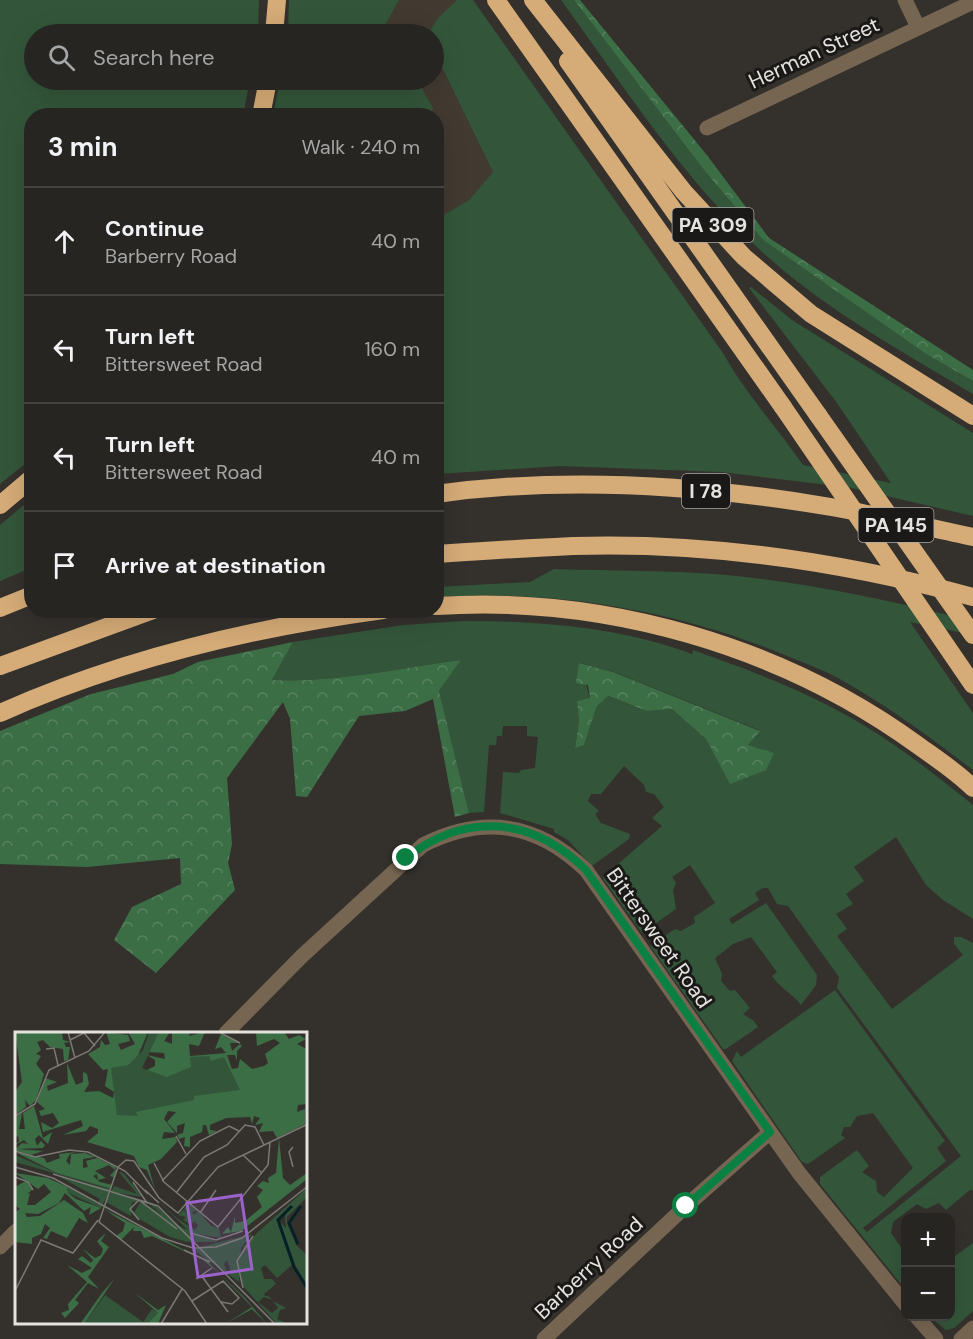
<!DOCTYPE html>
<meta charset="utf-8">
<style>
body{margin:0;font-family:"DM Sans",sans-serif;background:#33312f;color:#f1f3f6}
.controls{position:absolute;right:18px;bottom:18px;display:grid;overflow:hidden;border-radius:12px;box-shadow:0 6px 24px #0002}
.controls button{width:54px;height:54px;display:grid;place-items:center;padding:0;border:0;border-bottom:2px solid #434240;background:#272522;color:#f1f3f6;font:30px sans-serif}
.stop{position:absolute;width:18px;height:18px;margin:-14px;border:4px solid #0b8043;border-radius:50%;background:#fff}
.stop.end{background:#0b8043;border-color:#fff;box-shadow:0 2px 6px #0008}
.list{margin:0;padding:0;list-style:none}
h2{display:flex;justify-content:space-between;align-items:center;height:78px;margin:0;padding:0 24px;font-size:26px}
h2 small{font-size:20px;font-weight:400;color:#a4a5a5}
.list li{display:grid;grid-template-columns:39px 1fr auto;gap:18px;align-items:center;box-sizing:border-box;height:108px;padding:0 24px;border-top:2px solid #434240}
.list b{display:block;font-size:22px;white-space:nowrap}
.list p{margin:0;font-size:20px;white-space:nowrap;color:#a4a5a5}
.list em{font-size:20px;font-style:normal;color:#a4a5a5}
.icon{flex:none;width:33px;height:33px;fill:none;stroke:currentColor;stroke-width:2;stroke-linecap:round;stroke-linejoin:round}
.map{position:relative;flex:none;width:973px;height:1339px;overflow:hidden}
.search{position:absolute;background:#272522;box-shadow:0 6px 24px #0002;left:24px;top:24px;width:420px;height:66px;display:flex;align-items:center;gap:15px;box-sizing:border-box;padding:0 21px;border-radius:33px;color:#a4a5a5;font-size:22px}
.panel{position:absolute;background:#272522;box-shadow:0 6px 24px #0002;left:24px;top:108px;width:420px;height:510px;border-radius:24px}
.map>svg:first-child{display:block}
.built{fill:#423a31}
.grass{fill:#33563a;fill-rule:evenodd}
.forest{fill:url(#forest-crowns)}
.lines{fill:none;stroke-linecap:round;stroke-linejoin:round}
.minor{stroke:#766551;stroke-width:15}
.highway{stroke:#d5ab77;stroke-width:18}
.highway-bridge{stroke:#d5ab77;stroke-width:18}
.route{stroke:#0b8043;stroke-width:8}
.labels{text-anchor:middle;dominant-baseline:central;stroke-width:6;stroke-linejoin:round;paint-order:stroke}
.shield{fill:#1b1917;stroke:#a8a6a4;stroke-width:1.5}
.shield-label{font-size:20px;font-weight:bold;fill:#e5e3e0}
.street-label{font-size:21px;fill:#e5e3e0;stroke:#1b1917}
.inset-river{fill:none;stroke:#062126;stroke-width:3}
.inset-road{fill:none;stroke:#7b7875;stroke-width:1.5}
.view{fill:#9b63c9;fill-opacity:0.15;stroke:#9b63c9;stroke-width:3}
.inset-edge{fill:none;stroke:#e5e3e0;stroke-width:3}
</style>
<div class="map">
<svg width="973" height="1339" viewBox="0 0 973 1339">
<defs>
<pattern id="forest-crowns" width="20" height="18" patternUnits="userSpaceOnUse" patternTransform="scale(1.5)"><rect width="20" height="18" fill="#3c6e46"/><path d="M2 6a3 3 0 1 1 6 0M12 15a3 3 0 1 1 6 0" fill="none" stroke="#588360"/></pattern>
</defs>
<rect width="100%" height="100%" fill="#34312d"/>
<path class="built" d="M399,0H457L438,18L428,34H385L384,27Z
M434,51L493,172L469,200L437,219L436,116L431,115L432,108L417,80H434Z"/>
<path class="grass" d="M0,0H259L258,34H34V80H250L243,115L32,116L31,459L0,484Z
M289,0H399L384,27L385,34H288Z
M457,0H473L723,353C745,393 777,427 803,465L891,483L837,403L749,288L751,287L792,320L973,433V516L852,488L722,472L560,466L437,474V219L469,200L493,172L434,51V34H428L438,18Z
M561,0H574L704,170L763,240L926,354L973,381V394C903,352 830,312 769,258C687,185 625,88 561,0Z
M280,80H417L433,108L431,115H273Z
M31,499V568L0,581V525Z
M554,569C611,571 670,570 727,575C811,583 892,601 973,621V635L910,622L973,713V770C930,737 885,704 838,678C823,670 807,664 792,658C681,611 557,589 437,597V587L530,582Z
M464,621C541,621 619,627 692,654L693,650C752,671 811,693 865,726C903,749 938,777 973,805V919L943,900L926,885L896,837L854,867L864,881L846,894L853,904L836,914L847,929L837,936L892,1009L963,955L954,944V937H961L973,943V1191L971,1189L946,1210L939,1203L926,1209L917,1204L893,1222L891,1233L902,1249L905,1250V1289L820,1184V1177L857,1150L869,1166L862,1172L876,1181L877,1192L884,1197L913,1168L873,1113L857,1116L850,1127H844L841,1135L845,1138L808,1164L802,1162L732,1061L737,1051L741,1057L835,990L945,1141L937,1148L946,1161L863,1228L867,1232L961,1156L837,988L839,977L788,906L777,904L768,888H763L755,893L759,900L729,919L732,924L766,903L817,975L816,985L801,1005C792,993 781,989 772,976L777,972L751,937L733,944L715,958L722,974L721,981L730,991L735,990L750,1008L743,1014L754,1021L758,1027L726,1049H723L650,946L675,929L681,931L695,923L694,917L715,903L690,865L672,877L676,883L673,890L676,909L642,933L604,880L603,877L662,826L652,818L664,807L654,794L646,792L644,785L624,766L601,794H591L588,801L599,811L595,814L601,823L630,834L629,839L592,866L568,840L554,832V829L500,813L503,772L519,773L521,770L535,768L538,737L527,736V726H503L502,736H497L496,745H489L484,812L469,813L439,691L461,660C398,668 336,683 272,680L293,642L403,625ZM580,663L614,672L759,730L748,745L773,753L730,783L706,739L672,709L647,711L607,696L597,706L584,745L575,747L579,721L577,701L590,699Z
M973,1243V1311L954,1328L946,1330L930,1317L950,1316L951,1269L955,1265L951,1259Z"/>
<path class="forest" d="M574,0H580L706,154L769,238L973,370V381L926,354L763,240L704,170Z
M293,642L272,680C336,683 399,668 461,660L439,691L469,813L455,817L433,699L405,711L359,716L307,797L296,796L290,719L283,702L227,778L232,844L228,863L235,890L156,973L114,940L132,907L181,884L180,858L87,867L0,864V731L91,694L173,674L198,662Z
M579,663L613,672L760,731L748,745L774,753L766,770L730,784L706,739L672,709L647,711L608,696L597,706L584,745L575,748L579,721L577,701L590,698L588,685L576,683Z"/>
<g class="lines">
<path class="minor" d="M905,0L918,27
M707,128L973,2
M226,1033L302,956L423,845C484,814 537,823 586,870L799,1173L906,1305
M0,1247L16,1231
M916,1316L936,1339
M544,1339L686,1206L770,1132
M961,1339L973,1328"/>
<path class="highway" d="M496,0L783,407
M533,0L684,192L744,257L811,314L973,416
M274,34L277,0
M568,61L818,415
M261,116L268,80
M436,494C566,476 702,485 831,507C878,515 926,527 973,537
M0,505L32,478
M436,554C482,551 527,548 573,546C707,542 844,562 973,597
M436,606C606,595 782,646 919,746C937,759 957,772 973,788
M0,608L32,595
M0,666L153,610
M0,713C121,659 251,628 383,610"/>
<path class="highway-bridge" d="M783,407L973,685
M818,415L973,635"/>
</g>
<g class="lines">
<path class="route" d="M406,858C466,811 532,817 586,870L770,1132L686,1206"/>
</g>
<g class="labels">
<g class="shield">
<rect x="672.5" y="208" width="81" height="34" rx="4.5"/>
<rect x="682" y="474" width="48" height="34" rx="4.5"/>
<rect x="858.5" y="508" width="75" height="34" rx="4.5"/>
</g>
<g class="shield-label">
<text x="713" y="225">PA 309</text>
<text x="706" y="491">I 78</text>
<text x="896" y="525">PA 145</text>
</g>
<g class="street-label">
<text transform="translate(814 53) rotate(-25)">Herman Street</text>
<text transform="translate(659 938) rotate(55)">Bittersweet Road</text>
<text transform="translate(589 1268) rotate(-43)">Barberry Road</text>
</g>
</g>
<g transform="translate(15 1032)">
<rect width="292" height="292" fill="#34312d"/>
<path d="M0,123L42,141L96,156L86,176L53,161L52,155L43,150L55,156L83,172L85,167L45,145L95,157L0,130ZM104,140H106L109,142L118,153L127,165L97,160L132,169L139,172L172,203L132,170H117L116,184L91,170L99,154L122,162ZM292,156V165L272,185V191L281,213L292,223L291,251L280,233L265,190L271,196L270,183L276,174L263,187L277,233L262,246L250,233L246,236L249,247H257L261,252L249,262L250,264H253L258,268L249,265L243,270L257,281L263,276L258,269L271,276L265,278L262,287L273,292H262L228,254L223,230L229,214L242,201ZM140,166L163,187L180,198L183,193L179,189L176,193L168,188L171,185L163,183L168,178L172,181L169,177L173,171L182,178L177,180L179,183L183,179L196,194L204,196L206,206L176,201ZM126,169L168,196L202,210H173L155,205L118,183ZM237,202L226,216L224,250L213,242L216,239L212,228L209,232L212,241L177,217ZM90,263L128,290L137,277L143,281L132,292H69Z" fill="#33563a"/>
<path d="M0,0H47L48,8L55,10L49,11L51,15H55L53,28L49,29L48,17L35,15L28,8L22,10L26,18L21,22L26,24L21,32L29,42L21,68L15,74L10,68L11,75L0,83V60L7,50ZM91,0L113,3L115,9L103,12L106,18L120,12L113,0H133L118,35L132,38L140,34V28L132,23L150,27L149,21L132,20L143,0H155L149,9L157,12V0H175L174,4L190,0L184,14L174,12L175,24L211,21L206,15L200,17L206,2L224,11H215L217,19L225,12L227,14L222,19V29L220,23H212L217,37L223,36L225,27L237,37L249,34L253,31L250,22L265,11L259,7L242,14L241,0H269L274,7L284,3L291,7L282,12L292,17V72L283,73L282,80L290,77V92L262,106L258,99L244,100L248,91L240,93L245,86L239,84L237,92L235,85L211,86L195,93V98L202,99L194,103L191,93H188L187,100L175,105V115L169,114L170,105L164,107L162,103L168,101L170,91L162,94V101L152,90L161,80L153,79L149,87L160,101L149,100L147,107L161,105L162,110L146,127L133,133L140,158L132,138L124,135L119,124L72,110L83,101V97L75,94L71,99L48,103L68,94L66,88L28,100L26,90L37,96L44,91L38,81L26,84L24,79L30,77L22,70L30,46L42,50L32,54L33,59L53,51L52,31L61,53L68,50V40L72,42L74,52L69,60L84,59L98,66L99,60L90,54L93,37L88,38L73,22L85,15L86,8L90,13L95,12ZM19,74L28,106L37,100L33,112L24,103L20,107L22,114L26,109L30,113L28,116L2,117L28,119L16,123L0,118L7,111L13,112L9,108L0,113L4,109L3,104L0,105V85L7,81L4,97H10L8,81ZM264,106L268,146L275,153L292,141V147L226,199L207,202L204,196L207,202L213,195L216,200L220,184V191L230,189L247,175L242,165L248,158L242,154L248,149L254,151L253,146L261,141ZM0,120L29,126L32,131L45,126L44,122L61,120L55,122L51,129L55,133L56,122L70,121L80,125L68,127V136L73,135L71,129L82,126L100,135L101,139L99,145L95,144L100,138L94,133L80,139L91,146L83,148L82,142L78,144L85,150L97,153L95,156L42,141ZM0,141L33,146L52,155L53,161L61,167L86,176L74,183L76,175L69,179L50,161L44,171L23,182L10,181L12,185L25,184L49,168L68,181L73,191L64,186L52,206L36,199L32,207L28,206L35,196L30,192L26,202L17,206V212L0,210V180L5,177L0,173V155L11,149L14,153L17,158L12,162L15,161L12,173H20L36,160L29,152L23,157ZM89,177L193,230L206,243L230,266L252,292L237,277L210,292L237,275L205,242L188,228L137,204L129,206L126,199H118L119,195L106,208L101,204L108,199L110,191ZM91,201L86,209L94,215L73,245L84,257L73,251L60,268L64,271L50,286L46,281L54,278L53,272L72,250L52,233L67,241L77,236L63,227L67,224L76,231L78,228L68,217L80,226L86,223L88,217L82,209ZM100,246L69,292H65L87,261ZM120,261L143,278L151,273L143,292H132L143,281Z" fill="#3c6e46"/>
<path d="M134,0H144L127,36L152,45L176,35L175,25L194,24L196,29L209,25L225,58L179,64V68L121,80L123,84L102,83L96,36L113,33L128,18Z" fill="#33563a"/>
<path class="inset-river" d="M277,174L263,188L279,235L292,256M283,212L274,191L286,174"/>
<path class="inset-road" d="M53,0L60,26M204,0L225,11M55,8L69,1L80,14M31,17L39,16L43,33M0,84L20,72L34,38L74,19L90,0M161,104L171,122M0,119L20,125L54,118L73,120L110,139L133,162M228,123L247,141M139,131L149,150L203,195L253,133L255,110M0,135L38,146L147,206L178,216L201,215L227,206L293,154M103,135L111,128L119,129L144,166L163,181L203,135L293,92M103,135L84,190L170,259L192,292M278,135L274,120L278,115M38,142L143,174L260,292M0,145L13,150L18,158M147,149L185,109L214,94L224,99M118,150L132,171M130,158L144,171M161,161L189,125L212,113L230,93L240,95L249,113M185,181L201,158M124,188L115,177L124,168L162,197M175,201L201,208L228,199M169,218L195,230M186,243L213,280M181,247L197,236M228,256L222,229L238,204M0,259L26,208L58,221L83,188M177,269L208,249L224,266L217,272L206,270M146,292L167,257"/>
<path class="view" d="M226,163L237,237L183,245L172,171Z"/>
<rect width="292" height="292" class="inset-edge"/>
</g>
</svg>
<div class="controls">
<button>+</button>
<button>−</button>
</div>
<div class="stop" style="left:686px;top:1206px"></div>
<div class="stop end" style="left:406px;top:858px"></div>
<div class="search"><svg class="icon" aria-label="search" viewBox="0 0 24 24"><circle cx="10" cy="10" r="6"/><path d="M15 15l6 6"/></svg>Search here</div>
<section class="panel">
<h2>3 min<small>Walk · 240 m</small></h2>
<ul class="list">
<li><svg class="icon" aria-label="ahead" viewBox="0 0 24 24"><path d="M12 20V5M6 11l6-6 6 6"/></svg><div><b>Continue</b><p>Barberry Road</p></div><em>40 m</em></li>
<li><svg class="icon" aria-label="left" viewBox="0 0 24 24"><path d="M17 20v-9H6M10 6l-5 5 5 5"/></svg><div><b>Turn left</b><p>Bittersweet Road</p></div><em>160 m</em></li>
<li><svg class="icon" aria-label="left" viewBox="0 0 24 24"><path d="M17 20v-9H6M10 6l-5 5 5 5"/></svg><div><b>Turn left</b><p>Bittersweet Road</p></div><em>40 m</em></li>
<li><svg class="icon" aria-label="arrive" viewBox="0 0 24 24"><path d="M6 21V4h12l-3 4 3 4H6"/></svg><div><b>Arrive at destination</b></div></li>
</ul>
</section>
</div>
